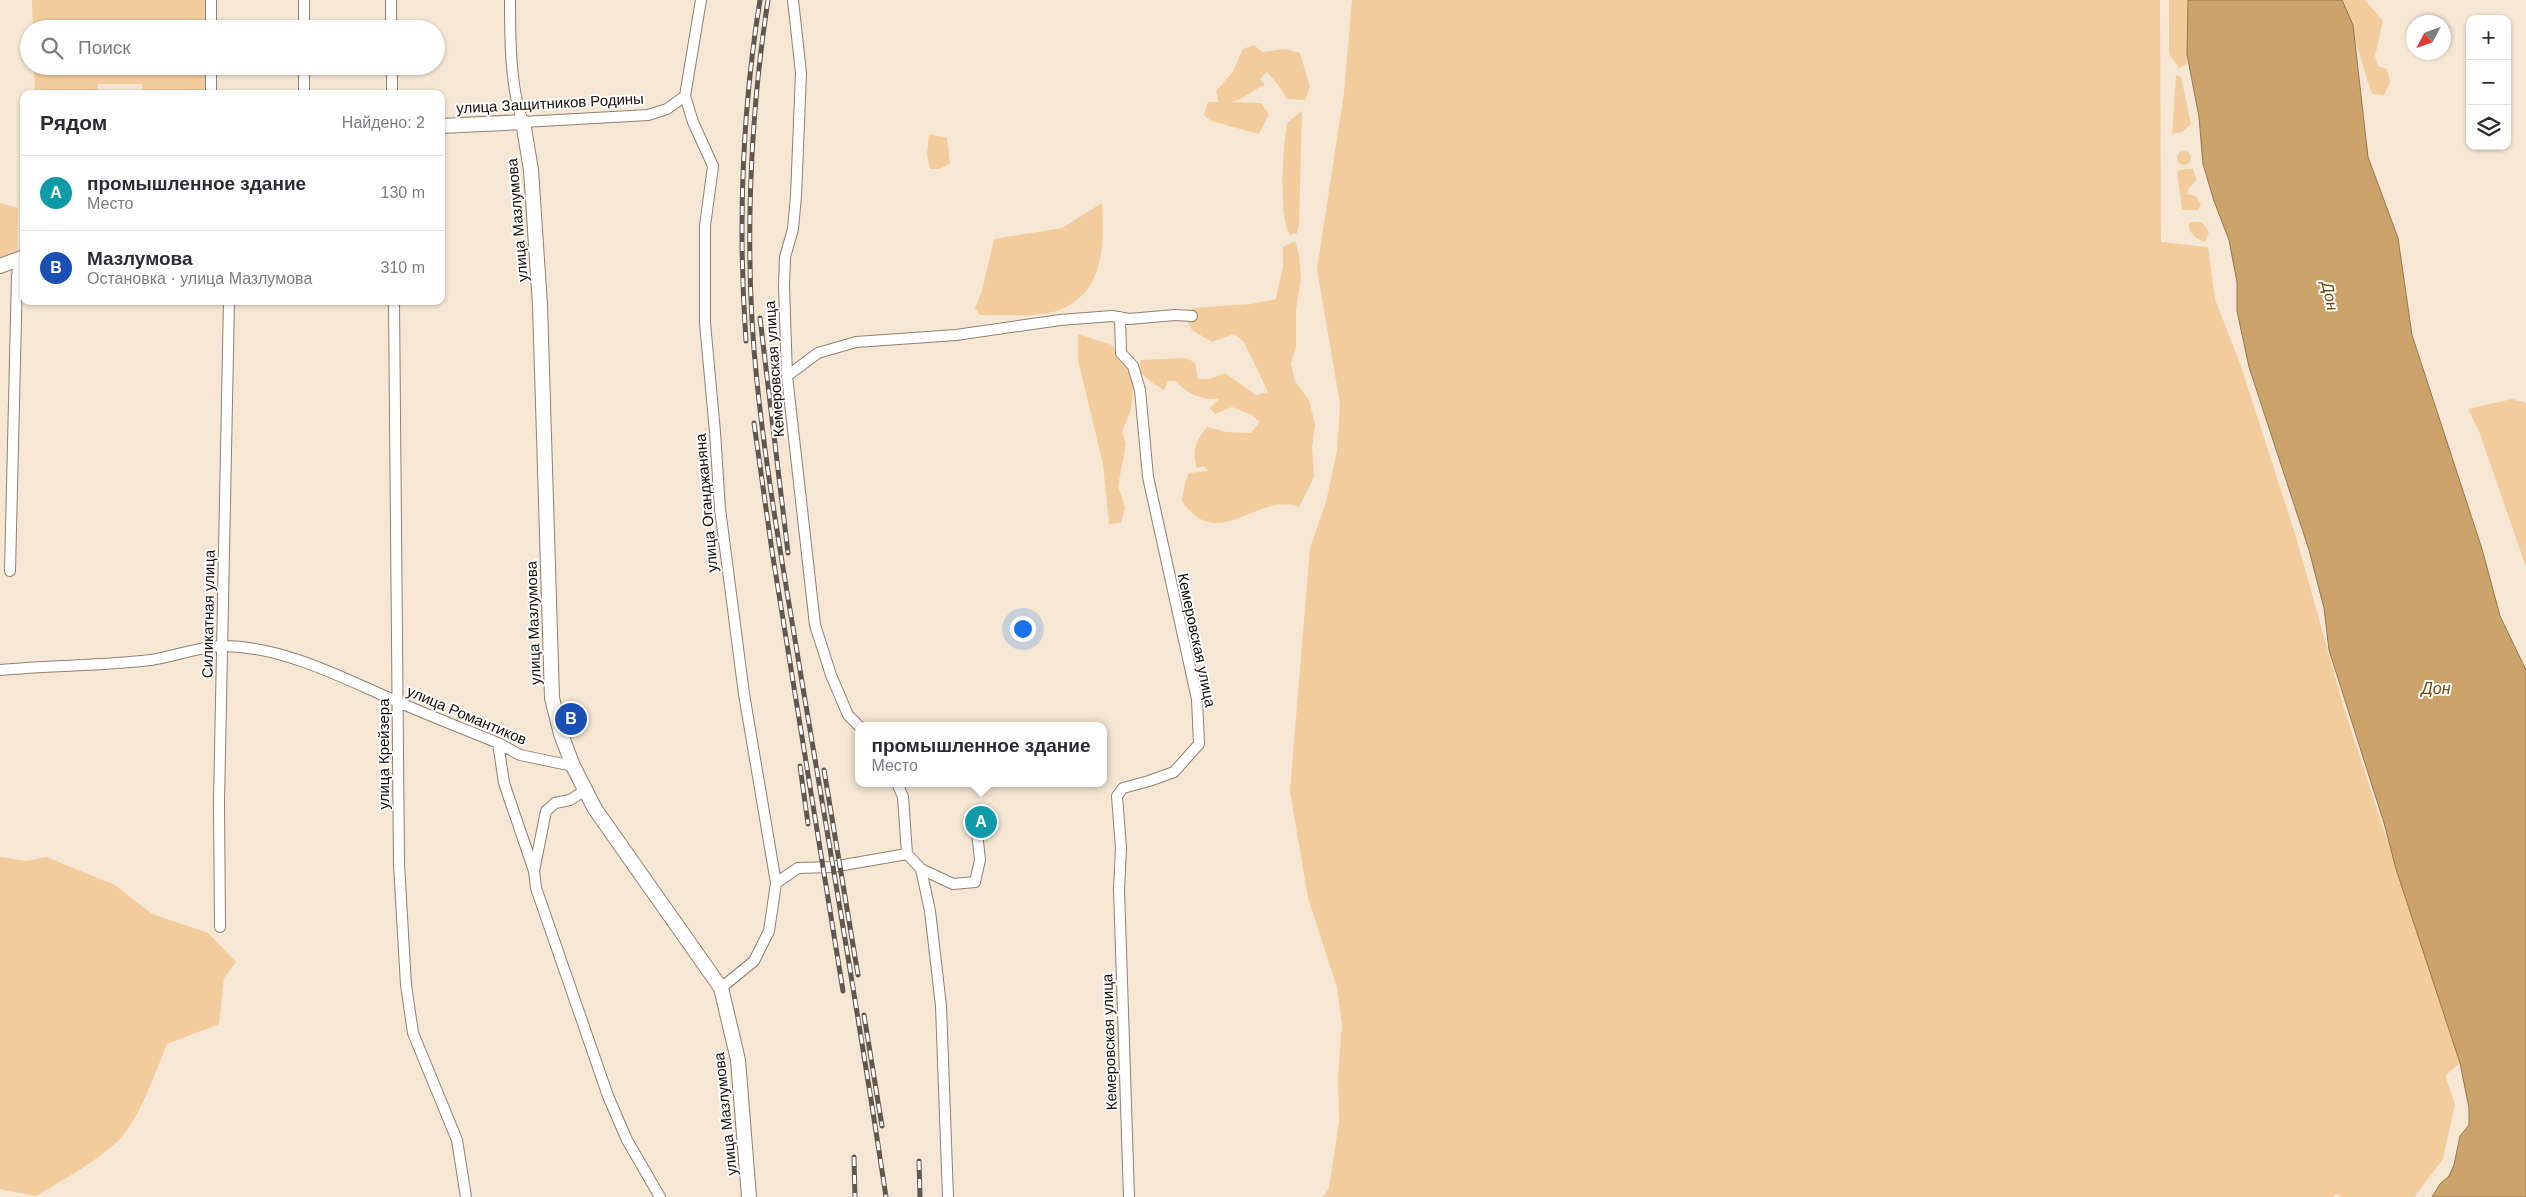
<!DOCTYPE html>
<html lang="ru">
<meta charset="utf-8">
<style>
body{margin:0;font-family:Helvetica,sans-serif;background:#f2f2f3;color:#2b2b33}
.controls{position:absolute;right:15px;top:15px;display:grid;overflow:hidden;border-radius:10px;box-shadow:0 1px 4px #0004}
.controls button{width:45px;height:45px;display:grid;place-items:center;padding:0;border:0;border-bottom:1px solid #e1e1e2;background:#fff;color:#2b2b33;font:25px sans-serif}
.compass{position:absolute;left:2406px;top:15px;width:45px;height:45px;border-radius:50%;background:#fff;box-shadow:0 1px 4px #0004;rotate:229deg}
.you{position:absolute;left:1022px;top:628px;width:18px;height:18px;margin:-12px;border:4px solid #fff;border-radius:50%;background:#1a73e8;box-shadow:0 0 0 8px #1a73e833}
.badge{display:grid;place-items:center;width:32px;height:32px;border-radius:50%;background:#0f766e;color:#fff;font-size:16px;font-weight:700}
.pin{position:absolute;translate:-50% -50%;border:2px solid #fff;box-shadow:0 1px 5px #0006}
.popup{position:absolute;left:855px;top:722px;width:252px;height:65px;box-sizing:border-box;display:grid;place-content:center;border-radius:10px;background:#fff;filter:drop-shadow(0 1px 4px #0005);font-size:16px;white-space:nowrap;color:#7c7c81}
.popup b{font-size:19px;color:#2b2b33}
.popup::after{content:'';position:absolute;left:50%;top:100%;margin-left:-10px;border:10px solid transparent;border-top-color:#fff}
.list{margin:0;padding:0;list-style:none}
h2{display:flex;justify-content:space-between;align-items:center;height:65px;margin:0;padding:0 20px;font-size:21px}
h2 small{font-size:16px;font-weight:400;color:#7c7c81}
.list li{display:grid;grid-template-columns:32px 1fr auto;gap:15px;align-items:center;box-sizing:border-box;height:75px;padding:0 20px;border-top:1px solid #e1e1e2}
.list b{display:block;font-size:19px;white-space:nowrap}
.list p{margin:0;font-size:16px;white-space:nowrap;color:#7c7c81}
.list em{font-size:16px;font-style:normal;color:#7c7c81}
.icon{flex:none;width:28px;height:28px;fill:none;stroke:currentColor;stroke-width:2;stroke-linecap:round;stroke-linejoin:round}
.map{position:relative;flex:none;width:2526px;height:1197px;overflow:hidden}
.search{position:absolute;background:#fff;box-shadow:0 1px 4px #0004;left:20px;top:20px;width:425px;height:55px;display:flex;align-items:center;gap:12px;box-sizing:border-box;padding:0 18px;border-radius:28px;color:#7c7c81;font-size:19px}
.panel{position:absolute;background:#fff;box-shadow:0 1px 4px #0004;left:20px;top:90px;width:425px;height:215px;border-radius:10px}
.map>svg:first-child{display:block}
.green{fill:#f2cc9c}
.water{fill:#cda36c;stroke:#95764e}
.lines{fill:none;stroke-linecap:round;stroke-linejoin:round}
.street-casing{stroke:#8f8171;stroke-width:12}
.secondary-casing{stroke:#8f8171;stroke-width:16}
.street{stroke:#fff;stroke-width:10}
.secondary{stroke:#fff;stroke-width:14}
.rail-casing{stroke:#60584e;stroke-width:5}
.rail{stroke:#fff;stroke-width:3;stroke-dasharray:9;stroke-linecap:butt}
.labels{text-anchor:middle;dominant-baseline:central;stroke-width:4;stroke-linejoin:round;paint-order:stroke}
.street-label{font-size:15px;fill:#110d07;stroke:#fff}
.water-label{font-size:16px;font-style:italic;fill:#714800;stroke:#fff}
</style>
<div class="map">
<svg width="2526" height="1197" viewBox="0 0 2526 1197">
<rect width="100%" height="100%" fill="#f6e7d4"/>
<path class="green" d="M32,0H208L207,29H33Z
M1352,0H2160L2161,242L2208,247L2215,299L2242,369L2296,537L2344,708L2460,1063L2445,1076L2455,1104L2443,1159L2414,1197H2341L2336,1194L2333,1197H1323L1329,1188L1339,1122L1338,1075L1342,1024L1337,987L1308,898L1290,791L1310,548L1326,502L1337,451L1340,404L1317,269L1344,93Z
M2169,0H2188L2187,64L2179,68L2169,54Z
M2338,0H2365L2383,21L2375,56L2378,66L2387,69L2390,82L2384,95L2372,94L2356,44Z
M1254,45L1262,52L1286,49L1300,53L1310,87L1305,100L1287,99L1279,86L1267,72L1260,79L1265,85C1252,90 1245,99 1231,102L1261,103L1269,114L1259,134L1211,121L1204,115L1208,102H1219L1216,91L1232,73L1243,49Z
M34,66H206V94H143L142,84H98L97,94H35Z
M2176,75L2181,77L2191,124L2182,132L2172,134Z
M1302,111L1299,226L1297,233L1290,235C1278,216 1283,146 1287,123Z
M929,134L947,138L950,164L939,169H930L927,155Z
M2177 158a7 7 0 1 1 14 0a7 7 0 1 1-14 0Z
M2186,169H2193L2197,180L2189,188L2187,194L2196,196L2201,205L2198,210H2182L2177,171Z
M0,203L18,208L17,252L0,258Z
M1102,203C1104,246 1105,293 1057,311C1041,317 998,315 980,315L975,308L982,291L994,239L1062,228Z
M2189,222H2202L2209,232L2205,242L2196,238L2189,230Z
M1295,241L1299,254L1301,278L1296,309V347L1291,363L1295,381L1309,400L1315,424L1312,448L1314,477L1299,507C1257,491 1218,555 1182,501L1185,482L1189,473L1208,471L1204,466L1197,468C1191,450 1196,442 1207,427L1226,432L1251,433L1260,422L1252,415L1232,407L1215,414L1210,408L1219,399C1200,400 1188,394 1175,381H1168L1164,390L1151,382L1139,371L1141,360L1187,358L1195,363L1198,379H1210L1225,373L1256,395L1268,392L1244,342L1234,334L1212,342L1192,330L1184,316L1193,308L1251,304L1276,299L1283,266V247Z
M1078,334L1112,345L1134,380L1131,410L1122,432L1126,444L1118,486L1125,507L1121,523L1109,524L1103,464L1078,360Z
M2512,399L2526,403V567L2479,431L2468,409Z
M0,857L26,861L46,857L115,885L152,914L208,933L236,962L224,978L219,1024L167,1044C156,1071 139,1120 119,1140C95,1163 64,1179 36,1196L0,1189Z"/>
<path class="water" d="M2188,0H2342L2353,25L2368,157L2398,238L2412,335L2482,549L2500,616L2526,670V1197H2432L2440,1184L2449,1176L2454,1165L2460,1136L2469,1125V1108L2460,1063L2396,869L2384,823L2329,650L2324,608L2309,550L2249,367L2237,311V282L2229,240L2214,201L2203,164L2199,117L2187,54Z"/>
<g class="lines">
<g class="street-casing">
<path id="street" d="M211,0V29
M304,0V29
M391,0V29
M510,0C510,37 510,88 523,122L648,115L667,109L685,96
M701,0L685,96L693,122L713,166L705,226V323L715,432L720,509L744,694L776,883L769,931L754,961L721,988
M793,0L801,73L796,196L793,229L785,257L784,286L787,376L815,625L831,675L848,715L859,726
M211,66V94
M304,66V94
M392,66V94
M394,301L399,865L406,985L413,1033L457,1140L466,1197
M1120,317L1121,353L1133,366L1140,390L1148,477L1197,699L1199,744L1174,772L1149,781L1123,788L1117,796L1121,848L1119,889L1129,1197
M787,376L818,353L856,342L956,335L1060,320L1112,316L1129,319L1175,315L1192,316
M10,571L17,276L19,259
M0,670C50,665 101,666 151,660C173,657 204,645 225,646C285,647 343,678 396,701C430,716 464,729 498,743L520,755L573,766
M498,743L504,783L534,871
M897,783L903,797L907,854L921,869L930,911L941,1006L948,1197
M584,791L570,800L555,803L546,811L534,871L536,888L608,1096L627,1140L660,1197
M921,869L953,884L975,882L980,860L977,832
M776,883L798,868L832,867L907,854
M220,927L219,802L229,301"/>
</g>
<g class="secondary-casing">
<path id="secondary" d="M441,126L523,122L531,170L540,305L552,698L561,734L573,766L595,809L721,988L738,1060L749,1197
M0,266L24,257"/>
</g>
<use href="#street" class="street"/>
<use href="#secondary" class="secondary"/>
<g class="rail-casing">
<path id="rail" d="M768,0C749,122 744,259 757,382C767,480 785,578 801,676C830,849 860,1023 886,1197
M760,318L788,553
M746,341C738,228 742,112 760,0
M754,423L772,551L843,991
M800,766L808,824
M824,770L858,975
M864,1015L882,1126
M854,1157L855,1197
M919,1161L920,1197"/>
</g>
<use href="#rail" class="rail"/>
</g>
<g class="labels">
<g class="street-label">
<text transform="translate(550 103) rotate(-3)">улица Защитников Родины</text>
<text transform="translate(517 220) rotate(-95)">улица Мазлумова</text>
<text transform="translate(774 369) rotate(-94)">Кемеровская улица</text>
<text transform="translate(706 503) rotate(-95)">улица Оганджаняна</text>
<text transform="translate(208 614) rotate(-89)">Силикатная улица</text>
<text transform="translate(533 623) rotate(-92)">улица Мазлумова</text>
<text transform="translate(1197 640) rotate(78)">Кемеровская улица</text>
<text transform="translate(467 715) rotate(23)">улица Романтиков</text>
<text transform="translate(383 754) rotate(-90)">улица Крейзера</text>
<text transform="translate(1109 1042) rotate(-92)">Кемеровская улица</text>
<text transform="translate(725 1114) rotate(-96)">улица Мазлумова</text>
</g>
<g class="water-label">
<text transform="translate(2330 296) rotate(78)">Дон</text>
<text x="2436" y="688">Дон</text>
</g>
</g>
</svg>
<div class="controls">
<button>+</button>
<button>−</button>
<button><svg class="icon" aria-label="layers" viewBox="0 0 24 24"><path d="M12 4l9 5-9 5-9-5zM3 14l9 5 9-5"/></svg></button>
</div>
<svg class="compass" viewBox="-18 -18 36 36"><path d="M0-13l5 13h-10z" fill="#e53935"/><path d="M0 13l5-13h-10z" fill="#7c7c81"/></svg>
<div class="you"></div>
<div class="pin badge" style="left:981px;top:822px;background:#0f9aa8">A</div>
<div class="popup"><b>промышленное здание</b>Место</div>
<div class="pin badge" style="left:571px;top:719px;background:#1a4fb4">B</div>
<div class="search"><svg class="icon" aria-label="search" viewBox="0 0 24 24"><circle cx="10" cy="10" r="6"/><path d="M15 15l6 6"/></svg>Поиск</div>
<section class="panel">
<h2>Рядом<small>Найдено: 2</small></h2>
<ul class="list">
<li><span class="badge" style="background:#0f9aa8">A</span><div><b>промышленное здание</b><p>Место</p></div><em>130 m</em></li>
<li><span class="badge" style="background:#1a4fb4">B</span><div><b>Мазлумова</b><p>Остановка · улица Мазлумова</p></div><em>310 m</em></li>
</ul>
</section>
</div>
